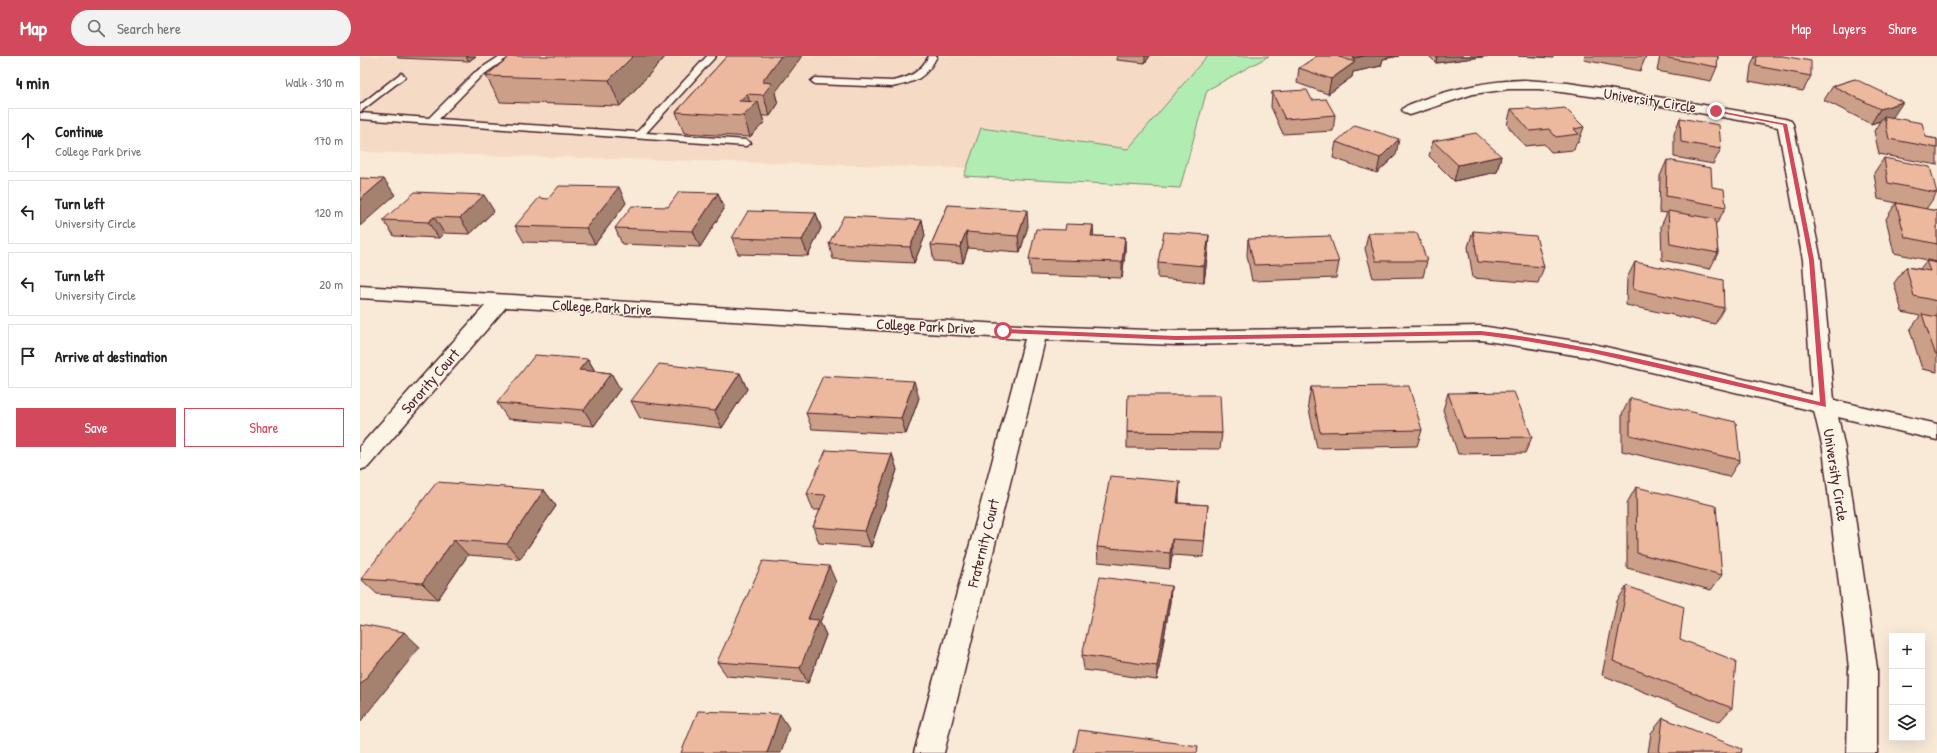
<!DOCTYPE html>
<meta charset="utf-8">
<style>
body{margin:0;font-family:"Patrick Hand",sans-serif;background:#f2f2f2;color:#222}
.controls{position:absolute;right:12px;bottom:12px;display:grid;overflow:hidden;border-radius:0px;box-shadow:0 4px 16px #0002}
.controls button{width:36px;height:36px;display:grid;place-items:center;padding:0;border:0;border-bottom:1px solid #e0e0e0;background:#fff;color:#222;font:20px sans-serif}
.stop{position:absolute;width:12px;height:12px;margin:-9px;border:3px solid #d1495b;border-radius:50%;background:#fff}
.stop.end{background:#d1495b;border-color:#fff;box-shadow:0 1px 4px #0008}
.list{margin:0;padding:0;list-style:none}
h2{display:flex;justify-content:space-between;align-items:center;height:52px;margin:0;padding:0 16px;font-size:17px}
h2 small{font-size:13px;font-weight:400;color:#767676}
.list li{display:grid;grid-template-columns:26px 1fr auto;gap:12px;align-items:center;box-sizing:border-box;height:64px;margin:0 8px 8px;padding:0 8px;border:1px solid #e0e0e0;border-radius:0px}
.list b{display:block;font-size:15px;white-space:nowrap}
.list p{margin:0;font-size:13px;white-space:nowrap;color:#767676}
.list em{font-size:13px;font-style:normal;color:#767676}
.actions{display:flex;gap:8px;padding:12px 16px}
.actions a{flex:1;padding:9px 0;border:1px solid #d1495b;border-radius:0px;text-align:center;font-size:14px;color:#d1495b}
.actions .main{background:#d1495b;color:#fff}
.icon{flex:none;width:22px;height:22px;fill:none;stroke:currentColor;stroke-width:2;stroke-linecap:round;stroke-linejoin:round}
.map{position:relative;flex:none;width:1577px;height:697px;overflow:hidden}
header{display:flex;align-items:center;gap:24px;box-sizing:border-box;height:56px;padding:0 20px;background:#d1495b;color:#fff}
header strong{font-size:19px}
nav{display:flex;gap:22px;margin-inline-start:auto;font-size:14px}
.search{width:280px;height:36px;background:#f2f2f2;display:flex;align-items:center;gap:10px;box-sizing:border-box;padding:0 14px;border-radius:22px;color:#767676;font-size:15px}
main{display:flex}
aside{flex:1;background:#fff}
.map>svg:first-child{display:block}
.built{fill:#f5dbc6}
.green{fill:#b1edb2;stroke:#7e866e}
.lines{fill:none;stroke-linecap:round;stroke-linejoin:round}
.service-casing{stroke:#4a1f2b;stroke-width:3}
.minor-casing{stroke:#4a1f2b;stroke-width:3}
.service{fill:#fcf5e5;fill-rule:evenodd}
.minor{fill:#fcf5e5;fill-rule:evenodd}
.wall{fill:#cb9f88;stroke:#4a1f2b}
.shaded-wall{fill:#a5826f;stroke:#4a1f2b}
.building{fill:#ecb99e;stroke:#4a1f2b}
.route{fill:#d1495b}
.labels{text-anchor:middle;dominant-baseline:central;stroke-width:3;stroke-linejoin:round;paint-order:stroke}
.street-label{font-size:15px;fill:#4a1f2b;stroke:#fcf5e5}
</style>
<header>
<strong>Map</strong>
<div class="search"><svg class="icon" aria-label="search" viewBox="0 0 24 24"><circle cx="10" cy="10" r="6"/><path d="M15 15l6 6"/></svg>Search here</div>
<nav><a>Map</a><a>Layers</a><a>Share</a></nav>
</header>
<main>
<aside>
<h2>4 min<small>Walk · 310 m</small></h2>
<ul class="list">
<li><svg class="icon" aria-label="ahead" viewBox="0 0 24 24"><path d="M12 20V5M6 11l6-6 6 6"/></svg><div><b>Continue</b><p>College Park Drive</p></div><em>170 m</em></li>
<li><svg class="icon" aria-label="left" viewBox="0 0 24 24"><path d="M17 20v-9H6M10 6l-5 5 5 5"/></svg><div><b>Turn left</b><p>University Circle</p></div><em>120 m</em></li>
<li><svg class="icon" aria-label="left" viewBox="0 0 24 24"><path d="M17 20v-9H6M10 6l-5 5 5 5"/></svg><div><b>Turn left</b><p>University Circle</p></div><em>20 m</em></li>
<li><svg class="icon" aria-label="arrive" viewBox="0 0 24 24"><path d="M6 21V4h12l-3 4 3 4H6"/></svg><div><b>Arrive at destination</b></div></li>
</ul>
<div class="actions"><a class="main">Save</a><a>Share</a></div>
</aside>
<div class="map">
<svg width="1577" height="697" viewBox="0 0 1577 697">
<rect width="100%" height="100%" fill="#f9e9d7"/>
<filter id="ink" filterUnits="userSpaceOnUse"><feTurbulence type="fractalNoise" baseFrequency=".025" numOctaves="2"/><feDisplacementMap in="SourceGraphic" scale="8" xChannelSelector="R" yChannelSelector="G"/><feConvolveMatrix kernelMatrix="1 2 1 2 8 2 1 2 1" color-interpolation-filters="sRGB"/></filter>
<g filter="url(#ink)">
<path class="built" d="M0,0H847L826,24L787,117L0,96Z"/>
<path class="green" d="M847,0H909L847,34L820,132L604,120L621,72L768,93Z"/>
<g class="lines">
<g class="service-casing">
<path id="service" d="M140,0H150L120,21L79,63L277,76L347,0H356L286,77L386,84L391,87L386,90L0,63V57L69,62L114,17Z
M569,0H577C566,22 556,26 532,31L455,28L451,25L455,22L532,25C550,22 560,16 569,0Z
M41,17L45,20L44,22L0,56V49Z"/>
</g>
<g class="minor-casing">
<path id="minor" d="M1164,24L1208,27L1274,37L1425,63L1431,65L1433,68L1461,204L1474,344L1577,368V384L1478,361L1485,393L1517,612V697H1487L1489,612L1463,393L1454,355L1233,302L1121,284L816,289L685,284L584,697H554L665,283L146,251L8,411L0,414V390L125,250L0,242V230L677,270L816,275L1121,270L1233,288L1452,339L1443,204L1418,71L1295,49L1179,33H1149L1113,38L1050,59L1045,57L1042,54C1046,48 1055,47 1061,44C1095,32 1128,25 1164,24Z"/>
</g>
<use href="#service" class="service"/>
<use href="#minor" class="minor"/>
</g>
<path class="wall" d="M37,0H116L109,5L38,2Z
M306,0L260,50L140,46L126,20Z
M367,0L415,37L418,48L410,60H402L404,67L390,81L324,77L316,56Z
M757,0H790L785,7L757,4Z
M957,0H1039L1023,3L1021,10L993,16L992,21L968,38L937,27L939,12Z
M1069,0H1129L1076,7Z
M1158,0H1193V2Z
M1225,0H1286L1280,15L1224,4Z
M1300,0H1358L1357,11L1351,25L1297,15Z
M1395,0H1423L1451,20L1443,35L1389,25L1391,10Z
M1495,23L1533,61L1532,62L1566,81L1577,83V109L1519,98L1514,75L1520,65L1511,68L1464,44L1473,30Z
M912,36L952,44L975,59L973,75L923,78L911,51Z
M1151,53L1175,55L1224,71L1218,87H1216L1214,94L1191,96L1184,88L1165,90L1147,69Z
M1320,62L1361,93L1353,108L1314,101V78Z
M1073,85L1141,100L1137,116L1094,125L1069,100Z
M976,86L1036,99L1017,117L973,102Z
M1524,102L1577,137L1566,153L1577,155V206L1534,197L1526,163L1536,147L1560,152L1518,143L1514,117Z
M1307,104L1352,131L1366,151L1357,167H1355L1358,197L1350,213L1302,204L1301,170L1307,157L1299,156L1300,120Z
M358,137L364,153L340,191L262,188L255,172L308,151Z
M266,147L235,188L164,186L155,170Z
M588,149L668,170L660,196L608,192L603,207L574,205L571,189Z
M134,155L110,178L84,177L79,182L34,180L23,164Z
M456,157L461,172L448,200L378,198L372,182Z
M562,164L565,180L554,207L473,203L469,187Z
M1113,175L1184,211L1178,227L1113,222L1108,191Z
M1008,177L1067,205L1063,221L1013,222L1005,193Z
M734,180L765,181V197L762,222L671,219L669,203Z
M888,183L979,206L976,222L892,225L887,199Z
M848,195L844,226L798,222V206Z
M1566,205L1577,207V316L1562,313L1550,274L1560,260L1542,256L1534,227L1546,211L1560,213Z
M1275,206L1364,252L1355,268L1266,249L1267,222Z
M228,303L235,315L251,317L260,333L234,370L148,363L137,347Z
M380,317L387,333L362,372L280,362L271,345Z
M951,331L1062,374L1057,390L957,392L948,348Z
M1088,337L1172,381L1165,397L1098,398L1083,354Z
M559,342L546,378L452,373L446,357Z
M1270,342L1380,404L1369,421L1262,395V358Z
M767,376L862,377L860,393L767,392Z
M532,398L537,414L511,491L459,487L453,471L460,454H453L447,438Z
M1276,431L1362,519L1351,534L1267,512V447Z
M184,434L196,450L160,503L108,499L78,543L17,538L1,523Z
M819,442V447L848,449L843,501L812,499L810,513L738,506L737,491Z
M476,526L460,566L466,579L448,627L367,620L357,606Z
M811,530L810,546L797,624L724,614L722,599Z
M1267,530L1320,583L1372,652L1359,666L1242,619L1257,545Z
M1303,662L1381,697H1288L1291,677Z"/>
<path class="shaded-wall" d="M106,0H116L109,5Z
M273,0H306L260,50L249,24Z
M421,0H442L415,37L418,48L410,60L403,39L402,26Z
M785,0H790L785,7Z
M1004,0H1039L1023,3L1021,10L993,16L992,21L968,38L971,23L994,7V2Z
M1077,0H1129L1076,7Z
M387,38L392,52L398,46L404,67L390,81L379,45Z
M1543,46L1533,61L1524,64V60L1520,65L1511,68L1520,53Z
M1039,83L1036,99L1017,117L1020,102Z
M1141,100L1137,116L1094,125L1098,109Z
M24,123L35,139L0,170V144Z
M259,131L266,147L235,188L226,172Z
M358,137L364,153L340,191L333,175Z
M124,139L134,155L110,178L100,162Z
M667,154L668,170L660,196L658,180Z
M456,157L461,172L448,200L442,184Z
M74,161L84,177L79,182L68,166Z
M562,164L565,180L554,207L550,191Z
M733,169L734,185L731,180Z
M606,176L608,192L603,207L600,191Z
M849,179L848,195L844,226V210Z
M765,181V197L762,222V206Z
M228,303L237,319L219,314Z
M251,317L260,333L234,370L224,354Z
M380,317L387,333L362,372L355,355Z
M554,325L559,342L546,378L541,362Z
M532,398L537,414L511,491L505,475Z
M820,426L819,442L817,462V447Z
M184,434L196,450L160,503L147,488Z
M812,483V499L810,513V497Z
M94,484L108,499L78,543L62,527Z
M469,510L476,526L460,566L466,579L448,627L440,612L448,563Z
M811,530L810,546L797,624V610Z
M44,576L60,591L0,666V629Z
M420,658L429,672L421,697H407Z"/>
<path class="building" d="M150,0H273L249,24L126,20Z
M367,0H421L402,26L412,27L403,39L387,38L379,45L398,46L383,60L316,56Z
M957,0H976L995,6L971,23L939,12Z
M992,0H1004L994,2Z
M1303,0H1358L1357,11L1303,1Z
M1397,0H1423L1451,5V20L1396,10Z
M1495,23L1543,46L1520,53L1473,30Z
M947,34L952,44L966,43L975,59L925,63L912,36Z
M1169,52L1175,55L1205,52L1224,71L1214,73L1219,78L1196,81L1189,73L1170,75L1151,53Z
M1524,60L1562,67L1566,81L1577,83V92L1529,83Z
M1320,62L1359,69L1361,93L1321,86Z
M995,69L1039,83L1020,102L976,86Z
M1116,77L1141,100L1098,109L1073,85Z
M1524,102L1570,111L1577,137L1528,127Z
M1307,104L1351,112L1352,131L1364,133L1366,151L1306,140Z
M0,122L24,123L0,144Z
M199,130L259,131L226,172L155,170L179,142L188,143Z
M55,136L124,139L100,162L74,161L68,166L23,164Z
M319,136L358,137L333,175L255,172L272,150L308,151Z
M1536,147L1577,155V188L1545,181Z
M588,149L667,154L658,180L606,176L600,191L571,189Z
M388,155L456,157L442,184L372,182Z
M1308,155L1355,163L1358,197L1310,188Z
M484,160L562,164L550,191L469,187Z
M706,168L733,169L731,180L765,181L762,206L669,203L676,173L705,174Z
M1113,175L1176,180L1184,211L1118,206Z
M804,176L849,179L844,210L798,206Z
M1008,177H1057L1067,205H1016Z
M970,180L979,206L894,209L888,183Z
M1566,205L1577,207V245L1554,240L1546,211L1570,215Z
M1275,206L1363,224L1364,252L1273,233Z
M1562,258L1577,261V298L1575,297Z
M175,299L228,303L219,314L251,317L224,354L137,347Z
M299,308L380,317L355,355L271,345Z
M463,320L554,325L541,362L446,357Z
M1049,330L1062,374L960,376L951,331Z
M1154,336L1172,381L1104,382L1088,337Z
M768,339H860L862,377L767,376Z
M1270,342L1376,366L1380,404L1270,379Z
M466,394L532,398L505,475L453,471L466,439L447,438Z
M750,420L820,426L817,447L848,449L844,485L812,483L810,497L737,491Z
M77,426L184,434L147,488L94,484L62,527L1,523Z
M1276,431L1356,450L1362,519L1277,497Z
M403,505L469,510L448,563L459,564L440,612L357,606Z
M740,521L811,530L797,610L722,599Z
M1267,530L1324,551L1320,583L1376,605L1372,652L1253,605Z
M0,568L44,576L0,629Z
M338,655L420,658L407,697H321Z
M1303,662L1382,693L1381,697H1299Z
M719,674L838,690L837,697H714Z"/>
</g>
<path class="route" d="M1355,54L1427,68L1454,204L1466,351L1233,297L1166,285L1121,279L816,284L643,277L640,275L643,273L816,280L1121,275C1236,288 1348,320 1460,346L1449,204L1423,69L1356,56Z"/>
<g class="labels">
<g class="street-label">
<text transform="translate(1290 44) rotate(9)">University Circle</text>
<text transform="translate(242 251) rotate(3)">College Park Drive</text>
<text transform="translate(566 270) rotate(3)">College Park Drive</text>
<text transform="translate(70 325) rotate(-49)">Sorority Court</text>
<text transform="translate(1476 419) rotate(81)">University Circle</text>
<text transform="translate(623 487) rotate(-76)">Fraternity Court</text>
</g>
</g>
</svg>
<div class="controls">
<button>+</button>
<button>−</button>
<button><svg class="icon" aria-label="layers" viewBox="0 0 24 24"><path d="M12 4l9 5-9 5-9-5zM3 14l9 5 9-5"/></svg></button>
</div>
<div class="stop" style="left:643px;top:275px"></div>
<div class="stop end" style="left:1356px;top:55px"></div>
</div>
</main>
